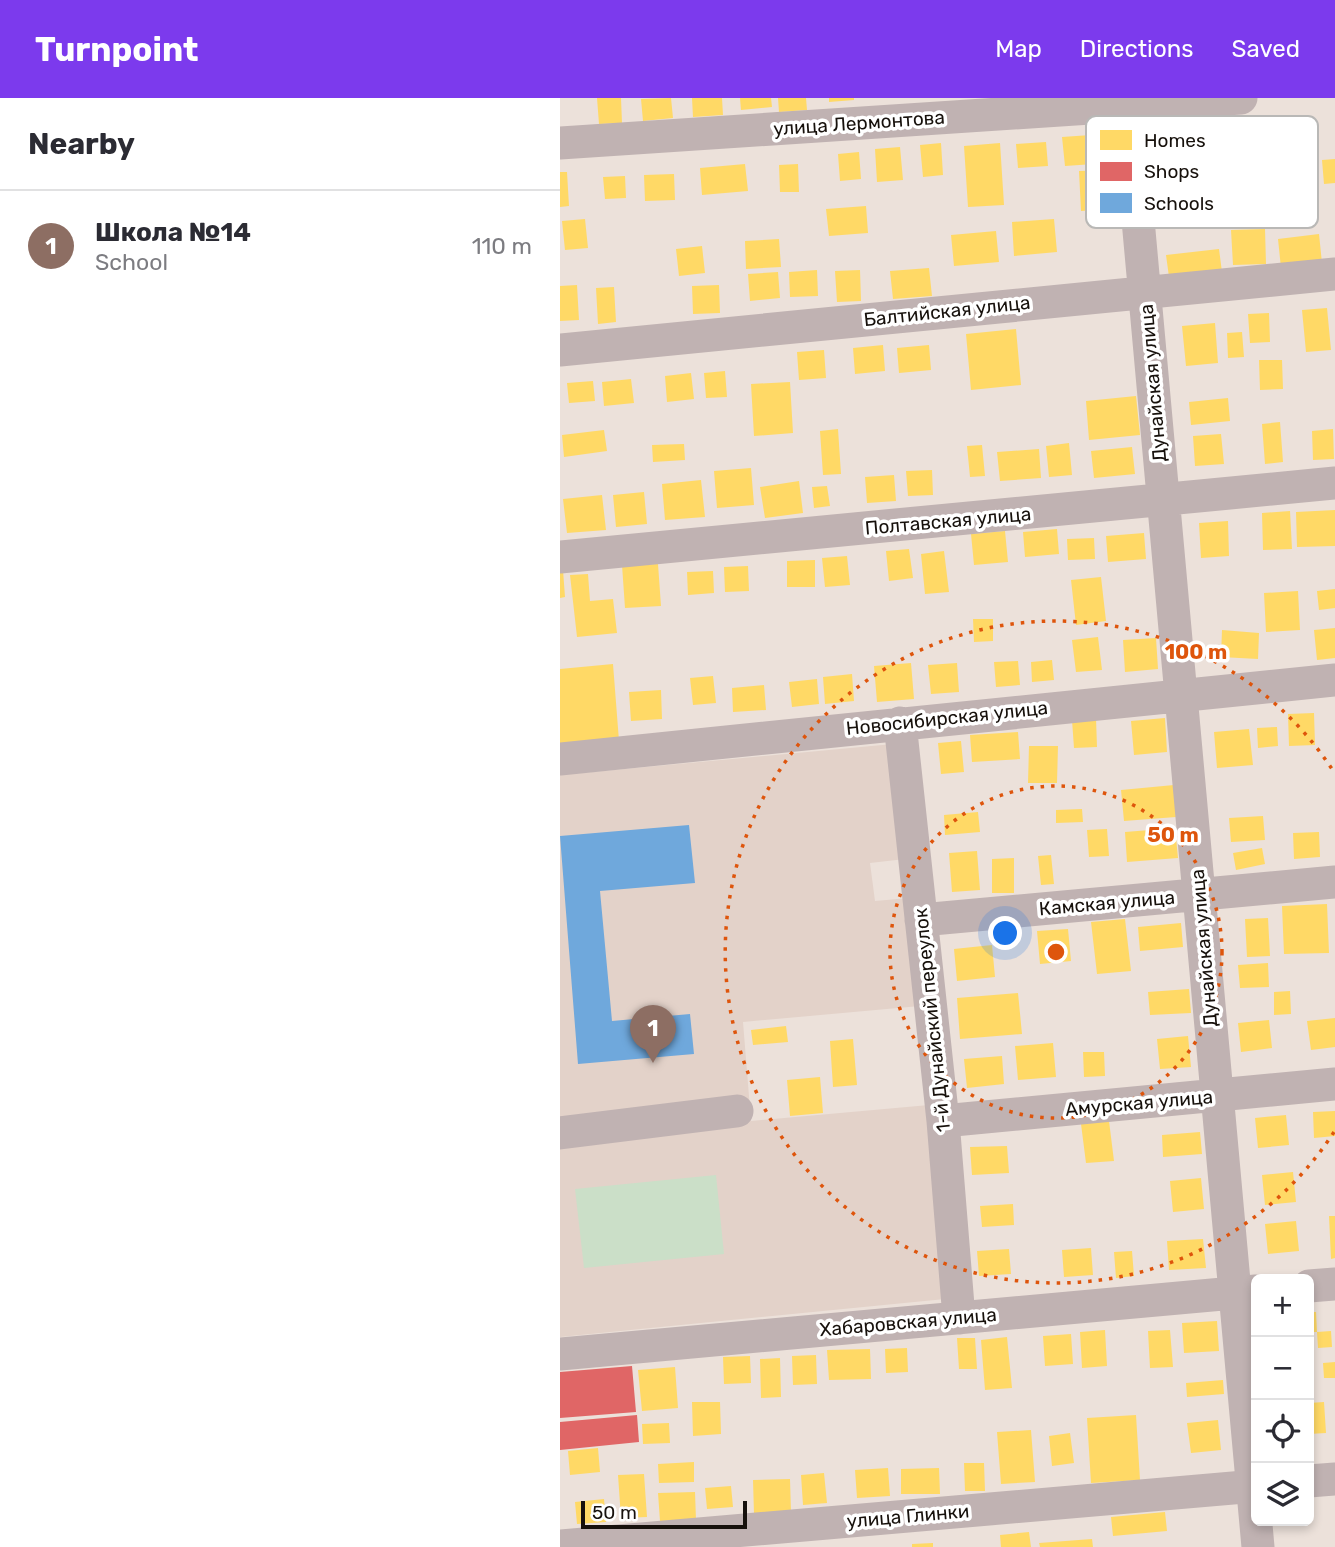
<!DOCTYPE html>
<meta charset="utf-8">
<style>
body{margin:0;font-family:Rubik,sans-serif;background:#f7f7f7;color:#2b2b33}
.controls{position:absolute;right:21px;bottom:21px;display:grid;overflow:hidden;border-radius:10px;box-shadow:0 4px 10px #0003}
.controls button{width:63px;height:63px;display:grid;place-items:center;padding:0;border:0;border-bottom:2px solid #e1e1e2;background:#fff;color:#2b2b33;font:35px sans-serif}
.scale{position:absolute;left:21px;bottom:18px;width:166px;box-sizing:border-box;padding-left:7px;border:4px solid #17110c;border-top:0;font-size:19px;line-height:24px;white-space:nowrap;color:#17110c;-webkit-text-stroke:5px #fff;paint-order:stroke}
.you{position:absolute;left:446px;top:836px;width:24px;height:24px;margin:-18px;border:5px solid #fff;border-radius:50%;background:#1a73e8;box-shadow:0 0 0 10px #1a73e833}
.badge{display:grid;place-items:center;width:46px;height:46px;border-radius:50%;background:#7c3aed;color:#fff;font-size:23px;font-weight:700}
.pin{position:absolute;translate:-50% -58px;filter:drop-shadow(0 2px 4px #0008)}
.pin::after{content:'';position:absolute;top:37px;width:24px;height:21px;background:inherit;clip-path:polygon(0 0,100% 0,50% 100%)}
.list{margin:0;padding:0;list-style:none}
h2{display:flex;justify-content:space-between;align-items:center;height:91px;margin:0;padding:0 28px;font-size:30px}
h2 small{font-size:23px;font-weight:400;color:#7c7c81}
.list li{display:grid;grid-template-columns:46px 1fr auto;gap:21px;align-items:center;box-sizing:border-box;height:112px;padding:0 28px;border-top:2px solid #e1e1e2}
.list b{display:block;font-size:26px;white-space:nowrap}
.list p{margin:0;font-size:23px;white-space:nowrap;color:#7c7c81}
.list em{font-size:23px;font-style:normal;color:#7c7c81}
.icon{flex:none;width:38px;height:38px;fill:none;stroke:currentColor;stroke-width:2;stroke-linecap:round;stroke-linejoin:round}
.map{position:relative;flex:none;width:775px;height:1449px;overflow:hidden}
header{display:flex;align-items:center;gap:42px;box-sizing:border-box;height:98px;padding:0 35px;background:#7c3aed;color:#fff}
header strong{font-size:33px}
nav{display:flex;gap:38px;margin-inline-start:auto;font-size:24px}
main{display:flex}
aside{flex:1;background:#fff}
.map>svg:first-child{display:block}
.education{fill:#e3d2c9}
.green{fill:#cbdfc8}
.homes{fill:#ffd966}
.shops{fill:#e06666}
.schools{fill:#6fa8dc}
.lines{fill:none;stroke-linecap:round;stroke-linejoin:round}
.minor{stroke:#c0b2b2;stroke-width:33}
.ring{fill:none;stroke:#de550c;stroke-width:3.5;stroke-dasharray:3.5 7}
.labels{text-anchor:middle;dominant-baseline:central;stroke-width:7;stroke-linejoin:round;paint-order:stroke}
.street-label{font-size:19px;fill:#17110c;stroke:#fff}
.key{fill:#fff;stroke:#b9b8b6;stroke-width:2}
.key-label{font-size:19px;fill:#17110c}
.centre{fill:#de550c;stroke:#fff;stroke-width:3.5}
.ring-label{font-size:21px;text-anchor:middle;font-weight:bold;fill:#de550c;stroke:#fff;stroke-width:7;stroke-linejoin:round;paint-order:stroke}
</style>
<header>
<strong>Turnpoint</strong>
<nav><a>Map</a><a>Directions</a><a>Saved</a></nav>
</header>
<main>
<aside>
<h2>Nearby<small></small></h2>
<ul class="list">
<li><span class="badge" style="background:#8d6e63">1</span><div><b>Школа №14</b><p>School</p></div><em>110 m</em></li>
</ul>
</aside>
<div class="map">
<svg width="775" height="1449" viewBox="0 0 775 1449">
<rect width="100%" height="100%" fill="#ece1da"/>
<path class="education" d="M333,646L345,761L310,765L315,803L349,800L360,908L183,924L191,1023L369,1007L385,1201L0,1239V677Z"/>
<path class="green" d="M156,1077L164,1156L24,1170L15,1091Z"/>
<path class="homes" d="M37,0H61L62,25L39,26Z
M111,0L113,20L83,23L81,1Z
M132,0H162L163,17L133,19Z
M180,0H211L212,9L181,12Z
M218,0H246L247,12L219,14Z
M269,0H294V2L269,4Z
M545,36L548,65L505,68L502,39Z
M486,44L488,68L458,70L456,46Z
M381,45L383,77L363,79L360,47Z
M440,45L444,107L408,109L404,48Z
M340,49L343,82L317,84L315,51Z
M299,54L301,81L280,83L278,56Z
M775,61V85L764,86L762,62Z
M185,66L188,93L142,97L140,70Z
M238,66L239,94H220L219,67Z
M551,72L553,111L521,113L519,73Z
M0,74H7L9,108L0,109Z
M114,76L115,102L85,103L84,77Z
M65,78L66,100L45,101L43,79Z
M306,108L308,135L269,138L266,111Z
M25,121L28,150L5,152L2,123Z
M494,121L497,154L454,158L452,124Z
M705,131L706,166L673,167L671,132Z
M436,133L439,164L394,168L391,137Z
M759,136L762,165L721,170L718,141Z
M219,141L221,169L186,171L185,143Z
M142,148L145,175L119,178L116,151Z
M659,151L662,174L609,179L606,157Z
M369,170L372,198L333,201L330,173Z
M257,172L258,198L230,199L229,174Z
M300,172L301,203L277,204L275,173Z
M218,174L220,200L190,203L188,176Z
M17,187L19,222L0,223V188Z
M159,187L160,215L133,216L132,188Z
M54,189L56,224L38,226L36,190Z
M767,210L771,252L746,254L742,212Z
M709,215L710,244L690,245L688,216Z
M655,225L658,265L626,268L622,228Z
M456,231L461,287L411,292L406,236Z
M682,234L684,259L668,260L667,235Z
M323,247L325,273L295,276L293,250Z
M369,247L371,272L339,275L337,250Z
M264,252L266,280L239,282L237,254Z
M699,262H722L723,291L700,292Z
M165,273L167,299L146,300L144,275Z
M131,275L134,301L107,304L105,278Z
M71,281L74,305L44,308L42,284Z
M33,283L35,303L9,305L7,285Z
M230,284L233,335L194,338L191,286Z
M576,298L580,337L529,342L526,303Z
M668,300L670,323L631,327L629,304Z
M720,324L723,364L705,366L702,326Z
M278,331L281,376L263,377L260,333Z
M773,331L774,361L753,362L752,333Z
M44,332L47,353L4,359L2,337Z
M661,336L664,366L635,368L633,338Z
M509,345L512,377L489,379L486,348Z
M124,346L125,362L93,364L92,347Z
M422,347L425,378L410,379L407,348Z
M572,349L575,376L534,380L531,353Z
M479,351L481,380L440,383L437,354Z
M191,370L194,407L157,410L154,373Z
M372,372L373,397L348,398L346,373Z
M334,377L336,403L307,405L305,379Z
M141,382L145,419L105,422L102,386Z
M239,383L243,415L205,420L200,389Z
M267,388L270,408L254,410L252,389Z
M84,394L87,426L56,429L53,397Z
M42,397L46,432L7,435L3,401Z
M775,412V448L737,449L736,414Z
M730,413L732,451L703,452L702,415Z
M668,423L669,458L641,460L639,425Z
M497,431L499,456L465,459L463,434Z
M445,433L448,464L414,467L411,436Z
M584,435L586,461L548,464L546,438Z
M534,440L535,461L508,462L507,441Z
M349,451L353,480L329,483L326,453Z
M384,453L389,494L365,496L361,456Z
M287,458L290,487L265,489L262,460Z
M255,462V489H227V463Z
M98,466L101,508L65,510L62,467Z
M188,468L189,493L165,494L164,469Z
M3,472L5,499L0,500V473Z
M153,473L154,495L128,497L127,474Z
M28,476L30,503L53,501L57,535L17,539L10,477Z
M541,479L546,523L516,527L511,482Z
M775,491V510L759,512L757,493Z
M738,493L740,532L706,534L704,495Z
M413,521H433V543L414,544Z
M775,530V560L757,562L754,532Z
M662,532L699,535L698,561L661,559Z
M538,539L542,572L516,574L512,542Z
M596,540L598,571L565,574L563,542Z
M492,562L494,582L472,584L471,564Z
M458,563L460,587L436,589L434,564Z
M351,565L354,601L317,604L314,568Z
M397,565L399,594L371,596L368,567Z
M53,566L59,643L0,648V571Z
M292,576L294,603L265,606L263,579Z
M153,578L156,605L133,607L130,580Z
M257,581L259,606L232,609L229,584Z
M204,587L206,612L173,614L172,590Z
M101,592L102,621L71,623L69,594Z
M754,615L755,647L729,648L728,616Z
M536,620L537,649L514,650L512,622Z
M605,620L607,654L574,657L571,623Z
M717,629L718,648L698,650L697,630Z
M689,631L693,667L657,670L654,634Z
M458,634L460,661L412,664L410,637Z
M401,643L404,674L381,676L378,645Z
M469,648H498L497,685H468Z
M614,687L616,719L564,723L561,692Z
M522,711L523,724L496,725V712Z
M418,714L420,734L385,737L384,717Z
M703,718L705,742L671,744L669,720Z
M615,730L618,760L567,764L565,734Z
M547,731L549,758L529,759L527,732Z
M759,734L760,759L734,761L733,735Z
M702,750L705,766L676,772L673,755Z
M417,753L420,792L392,794L389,755Z
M491,757L494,786L481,787L478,758Z
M454,760V795H432V761Z
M767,806L769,855L724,856L722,808Z
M708,820L710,858L687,859L685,821Z
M565,821L571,873L537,876L531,824Z
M621,825L623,849L580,853L578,829Z
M508,831L511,863L480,866L477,833Z
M432,847L435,879L397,883L394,851Z
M708,865L709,889L680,890L678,867Z
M629,891L631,915L590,917L588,894Z
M730,893L731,916L714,917V894Z
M458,895L462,936L400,941L397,900Z
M775,920V949L751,952L747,923Z
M709,922L712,950L681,954L678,925Z
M226,928L228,944L193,947L191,932Z
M628,938L631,969L600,971L597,941Z
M293,941L297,987L273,989L270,943Z
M493,945L496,979L458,982L455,948Z
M523,954H544L545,978L524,979Z
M442,958L444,986L407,990L404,961Z
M260,979L263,1015L230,1018L227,982Z
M775,1013V1038L754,1040L753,1014Z
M726,1017L729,1047L698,1050L695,1020Z
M549,1023L554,1063L526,1065L521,1026Z
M640,1034L642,1056L603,1059L602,1037Z
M447,1048L449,1075L412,1077L410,1049Z
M733,1074L736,1104L705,1107L702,1077Z
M641,1080L644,1111L613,1114L610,1083Z
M453,1106L454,1127L422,1129L420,1108Z
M769,1118H775V1160L771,1161Z
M736,1123L739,1153L708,1156L705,1126Z
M643,1141L646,1170L609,1172L607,1143Z
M531,1150L533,1177L504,1179L502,1152Z
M449,1151L451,1176L419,1178L417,1153Z
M572,1153L574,1178L556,1180L554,1154Z
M749,1214H756L757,1234L771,1233L772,1249L758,1250L757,1234H749Z
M657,1223L659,1253L624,1255L622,1225Z
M545,1232L547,1268L522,1270L520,1234Z
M610,1232L613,1269L590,1270L588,1233Z
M511,1236L513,1266L485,1268L483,1238Z
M447,1239L452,1290L425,1292L421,1242Z
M397,1240H415L417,1271H399Z
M347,1250L348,1274L326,1275L325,1251Z
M310,1251L311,1281L269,1282L267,1252Z
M256,1257L257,1286L233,1287L232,1258Z
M190,1258L191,1285L164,1286L163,1259Z
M220,1260L221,1299L201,1300L200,1261Z
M775,1264V1280H764L763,1265Z
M115,1269L118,1310L82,1313L78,1272Z
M663,1282L664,1296L627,1299L626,1285Z
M132,1304H160L161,1336L133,1338Z
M764,1304L766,1335L749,1336V1305Z
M576,1317L580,1382L531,1385L527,1320Z
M658,1322L661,1352L631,1355L627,1325Z
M109,1325L110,1345L83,1346L82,1326Z
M471,1332L475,1384L441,1386L437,1334Z
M510,1335L514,1365L492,1368L489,1338Z
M38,1350L40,1374L10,1377L8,1353Z
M134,1364V1384L99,1385L98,1366Z
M404,1365H424L425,1393H405Z
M328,1370L330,1398L297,1400L295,1372Z
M379,1370L380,1396H341V1371Z
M264,1375L267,1405L243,1407L241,1377Z
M84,1376L87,1419L61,1420L58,1377Z
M230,1381L231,1415L194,1416L193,1382Z
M171,1388L173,1409L147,1411L145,1390Z
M135,1394L136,1422L100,1423L98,1395Z
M44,1401L46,1424L17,1426L15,1404Z
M605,1414L607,1433L553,1438L551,1419Z
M469,1434L471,1449H441L440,1437Z
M532,1441L533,1449H480L479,1445Z
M373,1445V1449H352V1446Z"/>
<path class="shops" d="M72,1268L76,1314L0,1320V1274Z
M77,1317L79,1344L0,1352V1324Z"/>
<path class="schools" d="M129,727L135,785L40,793L52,923L130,916L134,956L18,966L0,738Z"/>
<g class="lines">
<path class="minor" d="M567,0L698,1449
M0,45L681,0
M0,252L775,176
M0,459L775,385
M340,625L383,1023L399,1220
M0,661L775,582
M361,822L775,784
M383,1023L775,986
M0,1035L177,1013
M749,1188L775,1186
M0,1256L696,1193
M749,1383L775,1381
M0,1448L696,1388"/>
</g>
<g class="ring">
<circle cx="496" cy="854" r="166"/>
<path d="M774 1034A331 331 0 1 1 774 674"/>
</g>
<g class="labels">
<g class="street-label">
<text transform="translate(299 25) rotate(-4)">улица Лермонтова</text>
<text transform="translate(387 213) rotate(-6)">Балтийская улица</text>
<text transform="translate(593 285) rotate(-95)">Дунайская улица</text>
<text transform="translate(388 423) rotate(-5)">Полтавская улица</text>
<text transform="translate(387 620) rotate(-6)">Новосибирская улица</text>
<text transform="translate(547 805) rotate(-5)">Камская улица</text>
<text transform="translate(644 850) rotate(-95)">Дунайская улица</text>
<text transform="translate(372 922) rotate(-96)">1-й Дунайский переулок</text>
<text transform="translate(579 1005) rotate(-5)">Амурская улица</text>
<text transform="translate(348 1224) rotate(-5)">Хабаровская улица</text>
<text transform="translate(348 1418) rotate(-5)">улица Глинки</text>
</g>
</g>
<rect x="526" y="18" width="232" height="112" rx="10" class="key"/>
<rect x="540" y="32" width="32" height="20" fill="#ffd966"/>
<rect x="540" y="64" width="32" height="19" fill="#e06666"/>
<rect x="540" y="95" width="32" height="20" fill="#6fa8dc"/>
<g class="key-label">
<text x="584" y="49">Homes</text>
<text x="584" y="80">Shops</text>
<text x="584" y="112">Schools</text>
</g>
<circle cx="496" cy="854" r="10" class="centre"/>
<g class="ring-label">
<text x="636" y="561">100 m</text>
<text x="613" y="744">50 m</text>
</g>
</svg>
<div class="controls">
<button>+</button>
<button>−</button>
<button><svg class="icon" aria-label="locate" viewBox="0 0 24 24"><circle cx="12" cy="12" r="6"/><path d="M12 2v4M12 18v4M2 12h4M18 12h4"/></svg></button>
<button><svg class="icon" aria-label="layers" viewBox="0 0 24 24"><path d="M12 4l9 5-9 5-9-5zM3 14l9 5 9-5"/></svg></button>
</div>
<div class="scale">50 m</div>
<div class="you"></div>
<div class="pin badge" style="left:93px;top:965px;background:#8d6e63">1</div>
</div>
</main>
